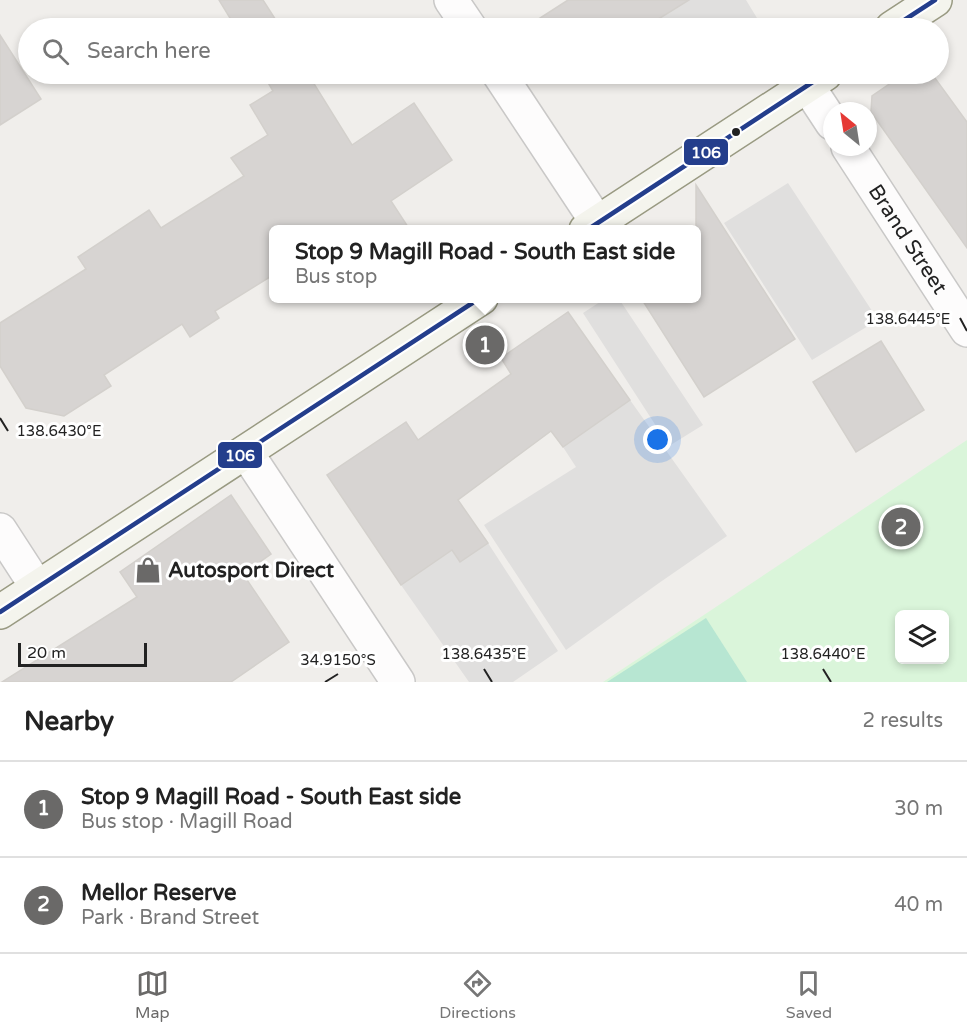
<!DOCTYPE html>
<meta charset="utf-8">
<style>
body{margin:0;font-family:"Varela Round",sans-serif;background:#f6f6f6;color:#222}
.controls{position:absolute;right:18px;bottom:18px;display:grid;overflow:hidden;border-radius:9px;box-shadow:0 3px 9px #0003}
.controls button{width:54px;height:54px;display:grid;place-items:center;padding:0;border:0;border-bottom:2px solid #e0e0e0;background:#fff;color:#222;font:30px sans-serif}
.compass{position:absolute;left:823px;top:102px;width:54px;height:54px;border-radius:50%;background:#fff;box-shadow:0 3px 9px #0003;rotate:330deg}
.scale{position:absolute;left:18px;bottom:15px;width:129px;box-sizing:border-box;padding-left:6px;border:3px solid #222;border-top:0;font-size:16px;line-height:21px;white-space:nowrap;color:#222;-webkit-text-stroke:4px #fff;paint-order:stroke}
.you{position:absolute;left:658px;top:440px;width:21px;height:21px;margin:-15px;border:4px solid #fff;border-radius:50%;background:#1a73e8;box-shadow:0 0 0 9px #1a73e833}
.badge{display:grid;place-items:center;width:39px;height:39px;border-radius:50%;background:#6a6968;color:#fff;font-size:20px;font-weight:700}
.pin{position:absolute;translate:-50% -50%;border:3px solid #fff;box-shadow:0 2px 6px #0006}
.popup{position:absolute;left:269px;top:225px;width:432px;height:78px;box-sizing:border-box;display:grid;place-content:center;border-radius:9px;background:#fff;filter:drop-shadow(0 2px 4px #0005);font-size:20px;white-space:nowrap;color:#767676}
.popup b{font-size:22px;color:#222}
.popup::after{content:'';position:absolute;left:50%;top:100%;margin-left:-12px;border:12px solid transparent;border-top-color:#fff}
.list{margin:0;padding:0;list-style:none}
h2{display:flex;justify-content:space-between;align-items:center;height:78px;margin:0;padding:0 24px;font-size:26px}
h2 small{font-size:20px;font-weight:400;color:#767676}
.list li{display:grid;grid-template-columns:39px 1fr auto;gap:18px;align-items:center;box-sizing:border-box;height:96px;padding:0 24px;border-top:2px solid #e0e0e0}
.list b{display:block;font-size:22px;white-space:nowrap}
.list p{margin:0;font-size:20px;white-space:nowrap;color:#767676}
.list em{font-size:20px;font-style:normal;color:#767676}
.icon{flex:none;width:33px;height:33px;fill:none;stroke:currentColor;stroke-width:2;stroke-linecap:round;stroke-linejoin:round}
.map{position:relative;flex:none;width:967px;height:682px;overflow:hidden}
.search{position:absolute;background:#fff;box-shadow:0 3px 9px #0003;left:18px;right:18px;top:18px;height:66px;display:flex;align-items:center;gap:15px;box-sizing:border-box;padding:0 21px;border-radius:33px;color:#767676;font-size:22px}
.sheet{height:270px;background:#fff}
nav{display:flex;justify-content:space-around;align-items:center;box-sizing:border-box;height:84px;border-top:2px solid #e0e0e0;background:#fff;font-size:16px;color:#767676}
nav a{display:grid;justify-items:center;gap:3px}
nav .on{color:#6a6968}
.map>svg:first-child{display:block}
.park{fill:#daf5da;fill-rule:evenodd}
.pitch{fill:#b7e6d2}
.parking{fill:#e0dfde}
.building{fill:#d7d4d2;stroke:#d3d0cc;stroke-width:1.5}
.lines{fill:none;stroke-linecap:round;stroke-linejoin:round}
.minor-casing{stroke:#c9c8c7;stroke-width:36}
.secondary-casing{stroke:#999a82;stroke-width:36}
.minor{stroke:#fdfcfc;stroke-width:33}
.secondary{stroke:#f4f4ed;stroke-width:33}
.bus-1-casing{stroke:#fff;stroke-width:9}
.bus-1{stroke:#243e8c;stroke-width:4.5}
.ticks{fill:none;stroke:#222;stroke-width:2}
.bus-dot{fill:#222;stroke:#fff;stroke-width:2}
.labels{text-anchor:middle;dominant-baseline:central;stroke-width:6;stroke-linejoin:round;paint-order:stroke}
.street-label{font-size:21px;fill:#222;stroke:#fff}
.poi-label{font-size:21px;font-weight:bold;fill:#222;stroke:#fff;text-anchor:start}
.ticks-label{font-size:15px;text-anchor:middle;fill:#222;stroke:#fff;stroke-width:6;stroke-linejoin:round;paint-order:stroke}
.line-badge{stroke:#fff;stroke-width:2}
.badge-label{font-size:16px;text-anchor:middle;font-weight:bold;fill:#fff}
</style>
<div class="map">
<svg width="967" height="682" viewBox="0 0 967 682">
<rect width="100%" height="100%" fill="#f0eeeb"/>
<path class="park" d="M967,440V682H603ZM900,614H944V660H900Z"/>
<path class="pitch" d="M706,618L747,682H607Z"/>
<path class="parking" d="M653,0H746L757,18L741,28H644L663,16Z
M788,183L878,320L812,360L724,223Z
M606,298L619,299L703,425L669,446L583,313Z
M630,400L727,536L659,583L566,650L484,525L576,467L563,447Z
M488,543L558,651L513,682H469L401,585L452,550L460,562Z"/>
<path class="building" d="M219,0H263L281,28H236Z
M568,0H689L644,28H543L537,20Z
M0,35L41,99L0,125Z
M263,74H308L352,145L414,103L452,160L391,201L410,230H273V275L215,311L219,318L190,337L182,324L104,375L111,386L64,416L26,408L0,366V323L86,269L78,257L149,210L161,228L244,176L231,158L268,135L250,105L273,91Z
M904,74H932L967,122V248L871,112L872,96Z
M696,185L795,339L704,397L641,298H696Z
M568,312L630,400L563,447L551,431L458,500L488,543L460,562L452,550L401,585L327,475L406,422L418,440L511,374L501,358Z
M881,341L924,410L856,452L813,382Z
M231,495L271,554L243,574L289,642L231,682H2L137,597L120,572Z"/>
<g class="lines">
<g class="minor-casing">
<g id="minor">
<path d="M451,0L470,28"/>
<path d="M499,74L597,222"/>
<path d="M807,85L832,123"/>
<path id="s1" d="M848,147L967,330"/>
<path d="M246,452L398,682"/>
<path d="M0,530L37,587"/>
</g>
</g>
<g class="secondary-casing">
<path id="secondary" d="M892,28L935,0
M586,230L825,74
M0,612L481,298"/>
</g>
<use href="#minor" class="minor"/>
<use href="#secondary" class="secondary"/>
<g class="bus-1-casing">
<path id="bus-1" d="M892,28L935,0
M587,230L825,74
M0,612L480,298"/>
</g>
<use href="#bus-1" class="bus-1"/>
</g>
<path class="ticks" d="M960,318L967,331M0,418L8,431M484,669L492,682M823,669L831,682M325,682L338,674"/>
<defs>
<g id="shop-bare" transform="scale(2.07)"><path d="M-5-2.5h2.3a2.7 3.5 0 0 1 5.4 0H5L5.5 6h-11ZM-1.5-2.5h3a1.5 2.3 0 0 0-3 0Z" fill="#6a6968" stroke="#fff" stroke-width="2.5" paint-order="stroke"/></g>
</defs>
<g fill-rule="evenodd">
<use href="#shop-bare" x="148" y="570"/>
</g>
<circle class="bus-dot" cx="736" cy="132" r="5"/>
<g class="labels">
<g class="street-label">
<text stroke="none"><textPath href="#s1" startOffset="110">Brand Street</textPath></text>
</g>
<g class="poi-label">
<text x="168" y="570">Autosport Direct</text>
</g>
</g>
<g class="ticks-label">
<text x="908" y="324">138.6445°E</text>
<text x="59" y="436">138.6430°E</text>
<text x="484" y="659">138.6435°E</text>
<text x="823" y="659">138.6440°E</text>
<text x="338" y="665">34.9150°S</text>
</g>
<g class="line-badge">
<rect x="683" y="138" width="46" height="28" rx="6" fill="#243e8c"/>
<rect x="217" y="441" width="46" height="28" rx="6" fill="#243e8c"/>
</g>
<g class="badge-label">
<text x="706" y="158">106</text>
<text x="240" y="461">106</text>
</g>
</svg>
<div class="controls">
<button><svg class="icon" aria-label="layers" viewBox="0 0 24 24"><path d="M12 4l9 5-9 5-9-5zM3 14l9 5 9-5"/></svg></button>
</div>
<svg class="compass" viewBox="-18 -18 36 36"><path d="M0-13l5 13h-10z" fill="#e53935"/><path d="M0 13l5-13h-10z" fill="#767676"/></svg>
<div class="scale">20 m</div>
<div class="you"></div>
<div class="pin badge" style="left:485px;top:345px">1</div>
<div class="popup"><b>Stop 9 Magill Road - South East side</b>Bus stop</div>
<div class="pin badge" style="left:901px;top:527px">2</div>
<div class="search"><svg class="icon" aria-label="search" viewBox="0 0 24 24"><circle cx="10" cy="10" r="6"/><path d="M15 15l6 6"/></svg>Search here</div>
</div>
<section class="sheet">
<h2>Nearby<small>2 results</small></h2>
<ul class="list">
<li><span class="badge">1</span><div><b>Stop 9 Magill Road - South East side</b><p>Bus stop · Magill Road</p></div><em>30 m</em></li>
<li><span class="badge">2</span><div><b>Mellor Reserve</b><p>Park · Brand Street</p></div><em>40 m</em></li>
</ul>
</section>
<nav>
<a class="on"><svg class="icon" aria-label="map" viewBox="0 0 24 24"><path d="M3 6l6-2 6 2 6-2v14l-6 2-6-2-6 2zM9 4v14M15 6v14"/></svg>Map</a>
<a><svg class="icon" aria-label="directions" viewBox="0 0 24 24"><path d="M12 3l9 9-9 9-9-9zM9 14v-3h6M13 9l2 2-2 2"/></svg>Directions</a>
<a><svg class="icon" aria-label="saved" viewBox="0 0 24 24"><path d="M7 4h10v16l-5-4-5 4z"/></svg>Saved</a>
</nav>
